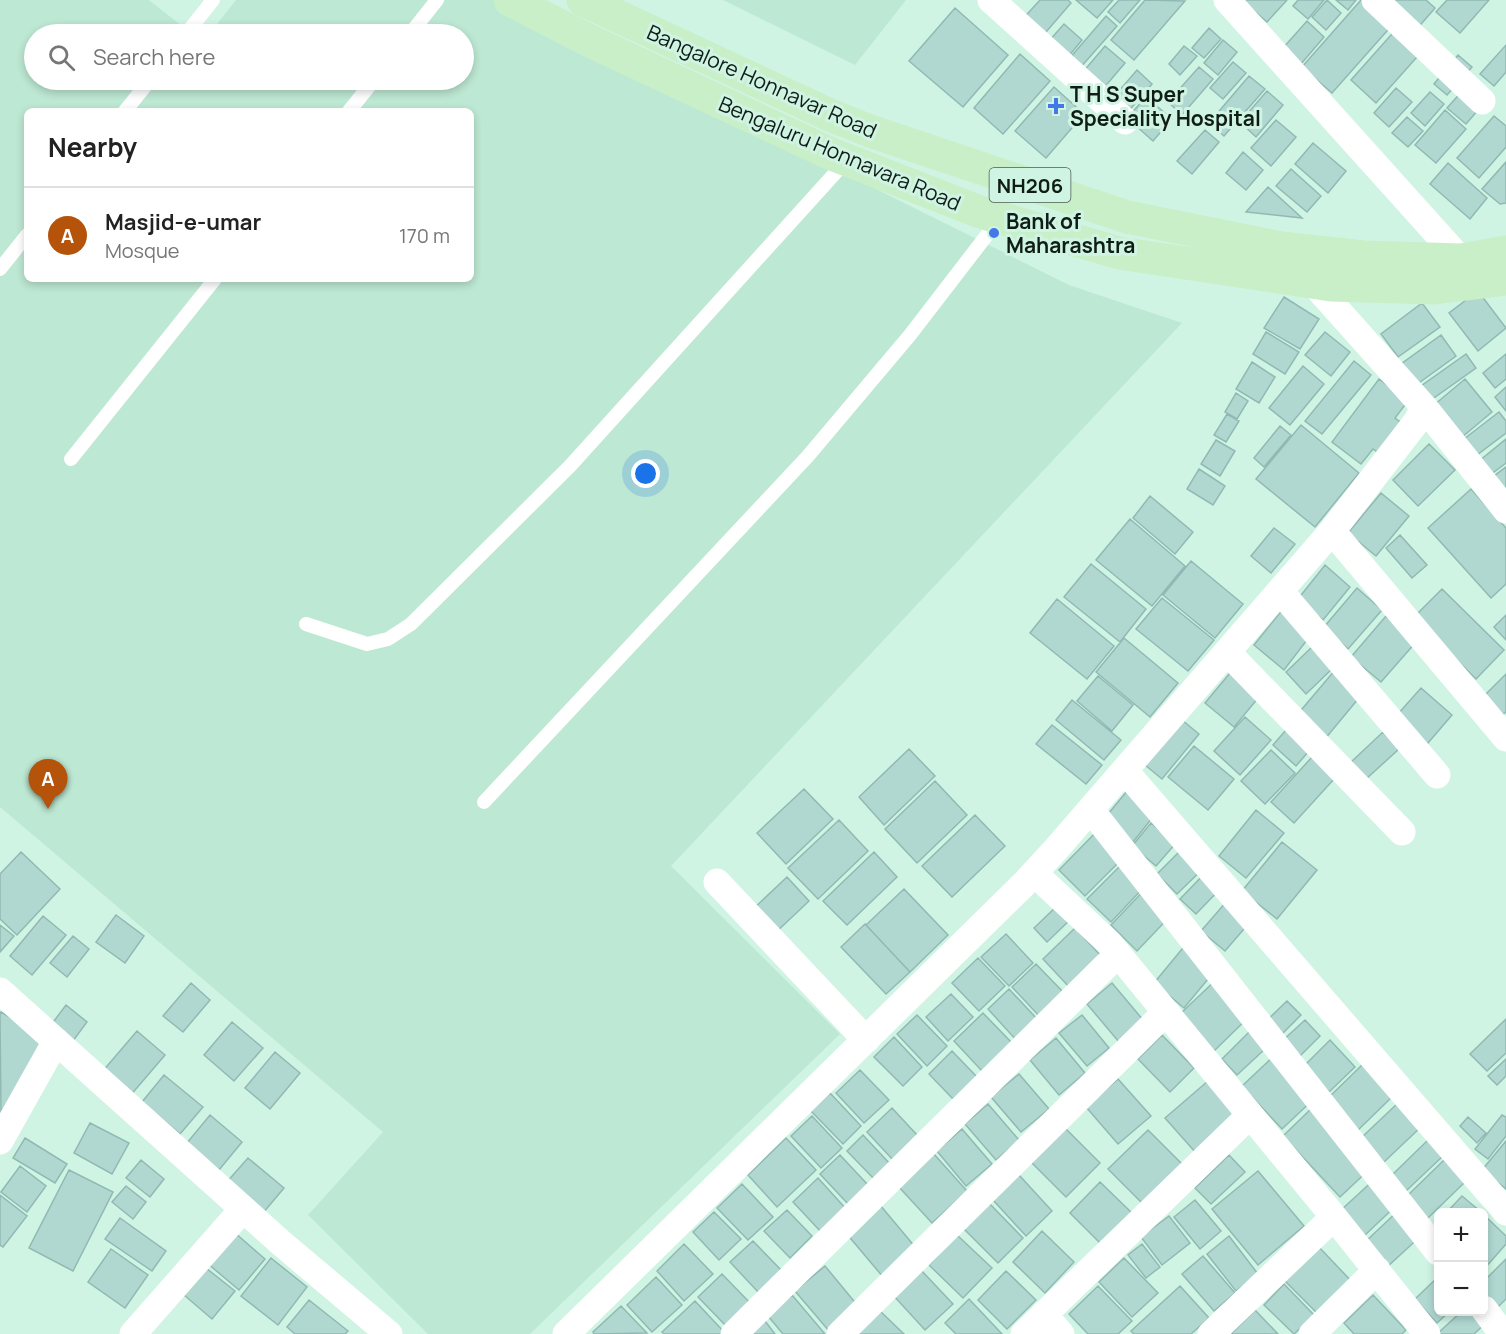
<!DOCTYPE html>
<meta charset="utf-8">
<style>
body{margin:0;font-family:Manrope,sans-serif;background:#f6f6f6;color:#222}
.controls{position:absolute;right:18px;bottom:18px;display:grid;overflow:hidden;border-radius:9px;box-shadow:0 3px 9px #0003}
.controls button{width:54px;height:54px;display:grid;place-items:center;padding:0;border:0;border-bottom:2px solid #e0e0e0;background:#fff;color:#222;font:30px sans-serif}
.you{position:absolute;left:646px;top:474px;width:21px;height:21px;margin:-15px;border:4px solid #fff;border-radius:50%;background:#1a73e8;box-shadow:0 0 0 9px #1a73e833}
.badge{display:grid;place-items:center;width:39px;height:39px;border-radius:50%;background:#b45309;color:#fff;font-size:20px;font-weight:700}
.pin{position:absolute;translate:-50% -50px;filter:drop-shadow(0 2px 3px #0008)}
.pin::after{content:'';position:absolute;top:32px;width:21px;height:18px;background:inherit;clip-path:polygon(0 0,100% 0,50% 100%)}
.list{margin:0;padding:0;list-style:none}
h2{display:flex;justify-content:space-between;align-items:center;height:78px;margin:0;padding:0 24px;font-size:26px}
h2 small{font-size:20px;font-weight:400;color:#767676}
.list li{display:grid;grid-template-columns:39px 1fr auto;gap:18px;align-items:center;box-sizing:border-box;height:96px;padding:0 24px;border-top:2px solid #e0e0e0}
.list b{display:block;font-size:22px;white-space:nowrap}
.list p{margin:0;font-size:20px;white-space:nowrap;color:#767676}
.list em{font-size:20px;font-style:normal;color:#767676}
.icon{flex:none;width:33px;height:33px;fill:none;stroke:currentColor;stroke-width:2;stroke-linecap:round;stroke-linejoin:round}
.map{position:relative;flex:none;width:1506px;height:1334px;overflow:hidden}
.search{position:absolute;background:#fff;box-shadow:0 3px 9px #0003;left:24px;top:24px;width:450px;height:66px;display:flex;align-items:center;gap:15px;box-sizing:border-box;padding:0 21px;border-radius:33px;color:#767676;font-size:22px}
.panel{position:absolute;background:#fff;box-shadow:0 3px 9px #0003;left:24px;top:108px;width:450px;height:174px;border-radius:9px}
.map>svg:first-child{display:block}
.built{fill:#bde8d3;fill-rule:evenodd}
.building{fill:#b0d8d1;stroke:#91b9b3;stroke-width:1.5}
.lines{fill:none;stroke-linecap:round;stroke-linejoin:round}
.lane{stroke:#fff;stroke-width:14}
.street{stroke:#fff;stroke-width:27}
.primary{stroke:#c8efc8;stroke-width:33}
.poi-dot{fill:#4477e8;stroke:#d0f4e3;stroke-width:2}
.labels{text-anchor:middle;dominant-baseline:central;stroke-width:6;stroke-linejoin:round;paint-order:stroke}
.shield{fill:#d0f4e3;stroke:#4a5e54;stroke-width:1.5}
.shield-label{font-size:20px;font-weight:bold;fill:#101d17}
.street-label{font-size:21px;fill:#101d17;stroke:#d0f4e3}
.poi-label{font-size:21px;font-weight:bold;fill:#101d17;stroke:#d0f4e3;text-anchor:start}
</style>
<div class="map">
<svg width="1506" height="1334" viewBox="0 0 1506 1334">
<rect width="100%" height="100%" fill="#d0f4e3"/>
<path class="built" d="M0,0H149L192,34H34V80H464V34H209L236,0H496L1069,285L1182,323L671,866L840,1034L530,1334H428L308,1215L383,1132L0,807ZM27,111H471V279H27Z
M723,0H906L855,65Z"/>
<path class="building" d="M1040,0H1068L1071,3L1040,39L1020,22Z
M1076,0H1113L1097,18Z
M1119,0H1140L1120,23L1108,12Z
M1145,0L1185,1L1134,60L1111,40Z
M1245,0H1287L1267,22L1243,1Z
M1298,0H1324L1308,19L1293,6Z
M1327,0L1341,13L1326,30L1312,17Z
M1336,0H1356L1348,10Z
M1361,0H1367L1394,23L1332,93L1302,67Z
M1385,0H1426L1435,8L1416,30Z
M1447,0H1489L1460,33L1436,12Z
M955,8L1008,55L963,107L909,61Z
M1106,16L1117,26L1080,68L1069,59Z
M1307,21L1324,37L1301,64L1283,48Z
M1064,24L1082,40L1068,57L1049,41Z
M1399,26L1425,48L1376,103L1351,80Z
M1209,28L1221,39L1204,58L1192,48Z
M1223,40L1237,52L1218,75L1204,63Z
M1506,45V72L1494,86L1480,74Z
M1105,46L1125,63L1103,89L1083,72Z
M1184,46L1197,56L1180,75L1169,64Z
M1020,54L1050,81L1003,134L974,108Z
M1458,55L1472,67L1447,95L1434,84Z
M1233,62L1246,73L1223,99L1210,88Z
M1199,67L1213,79L1182,115L1168,102Z
M1137,70L1152,84L1127,113L1112,99Z
M1249,76L1265,89L1224,136L1209,123Z
M1474,78L1492,94L1466,124L1447,108Z
M1054,87L1084,114L1046,158L1015,131Z
M1396,88L1412,102L1389,127L1374,113Z
M1267,91L1283,105L1256,137L1240,122Z
M1430,92L1444,104L1425,126L1411,113Z
M1146,97L1172,119L1153,141L1127,118Z
M1445,110L1466,129L1436,163L1415,145Z
M1494,116L1506,126V147L1479,178L1457,158Z
M1407,117L1423,131L1408,147L1392,133Z
M1276,120L1296,137L1271,166L1251,148Z
M1205,130L1219,142L1192,174L1177,161Z
M1313,143L1346,171L1328,193L1295,164Z
M1243,152L1263,170L1246,190L1226,173Z
M1506,162V203L1500,204L1482,189Z
M1448,163L1487,198L1470,219L1430,184Z
M1291,169L1321,196L1307,212L1276,186Z
M1268,187L1302,218L1246,212Z
M1478,291L1506,328L1478,351L1449,313Z
M1284,297L1319,319L1300,349L1264,328Z
M1422,303L1440,327L1398,357L1381,334Z
M1266,332L1299,352L1285,374L1253,354Z
M1325,332L1350,352L1331,376L1305,355Z
M1441,335L1456,356L1416,385L1401,364Z
M1466,354L1476,368L1431,400L1421,386Z
M1506,354V379L1495,388L1483,373Z
M1354,361L1371,375L1322,434L1305,421Z
M1252,362L1275,377L1259,403L1236,389Z
M1303,366L1324,384L1290,425L1269,408Z
M1379,379L1408,401L1395,418L1410,429L1387,459L1373,449L1361,464L1332,442Z
M1465,379L1492,412L1461,438L1434,405Z
M1506,387V411L1495,397Z
M1236,393L1248,401L1237,419L1225,412Z
M1499,412L1506,421V433L1473,458L1460,442Z
M1227,414L1239,421L1226,442L1214,435Z
M1301,425L1359,473L1315,527L1256,479Z
M1280,426L1291,435L1264,467L1254,458Z
M1506,439V463L1490,475L1479,461Z
M1216,440L1235,451L1220,476L1201,464Z
M1429,444L1455,470L1418,506L1393,480Z
M1506,467V491L1494,476Z
M1199,469L1225,486L1213,505L1187,489Z
M1471,489L1506,528V584L1491,598L1428,528Z
M1381,493L1409,516L1376,556L1348,533Z
M1150,496L1193,532L1175,554L1133,518Z
M1130,519L1185,566L1152,606L1096,560Z
M1274,528L1295,544L1271,573L1251,556Z
M1400,535L1427,565L1412,578L1386,548Z
M1191,561L1243,604L1215,638L1163,595Z
M1091,564L1146,609L1120,642L1064,597Z
M1325,565L1350,587L1323,620L1298,599Z
M1357,588L1382,610L1348,649L1324,627Z
M1442,589L1504,650L1476,679L1414,617Z
M1162,598L1214,640L1188,671L1136,629Z
M1057,599L1114,646L1087,679L1030,633Z
M1283,609L1310,636L1284,670L1254,645Z
M1506,615V640L1494,627Z
M1386,616L1416,642L1381,682L1351,657Z
M1124,638L1178,683L1150,717L1096,672Z
M1312,647L1333,668L1306,694L1286,672Z
M1235,667L1264,691L1234,727L1205,703Z
M1335,670L1363,693L1325,739L1297,715Z
M1506,674V712L1503,714L1484,696Z
M1098,676L1133,705L1112,731L1077,701Z
M1421,688L1452,715L1422,750L1390,723Z
M1072,700L1121,740L1104,760L1056,720Z
M1245,717L1271,740L1240,775L1214,751Z
M1182,720L1199,734L1162,779L1145,765Z
M1052,725L1102,765L1086,784L1036,744Z
M1286,730L1309,751L1296,766L1273,745Z
M1383,732L1399,749L1365,780L1350,763Z
M1194,746L1234,779L1208,810L1168,777Z
M909,749L935,776L884,825L859,797Z
M1271,750L1295,773L1265,804L1241,781Z
M1312,757L1335,778L1294,823L1271,802Z
M935,781L967,815L917,863L885,829Z
M1132,785L1160,808L1133,842L1104,819Z
M804,789L833,819L786,864L757,833Z
M1256,810L1284,833L1246,878L1219,856Z
M975,815L1005,846L952,897L922,866Z
M839,820L868,851L818,899L788,868Z
M1151,823L1176,843L1156,866L1132,846Z
M1099,829L1126,855L1085,896L1059,870Z
M1192,839L1212,860L1177,894L1157,874Z
M1282,842L1317,870L1277,919L1242,891Z
M21,852L60,889L17,935L0,919V874Z
M874,852L897,877L847,925L823,901Z
M1122,864L1145,886L1111,922L1087,899Z
M1209,869L1225,884L1196,914L1180,899Z
M787,877L809,901L772,936L750,912Z
M1150,884L1176,910L1137,951L1111,925Z
M904,889L948,935L910,972L866,925Z
M1233,894L1256,915L1225,951L1201,931Z
M1059,904L1073,917L1047,942L1034,928Z
M116,915L144,936L125,963L96,942Z
M43,916L66,935L32,975L10,956Z
M865,924L910,972L886,994L841,947Z
M0,925L14,936L0,952Z
M1075,928L1103,958L1071,989L1043,959Z
M1006,934L1033,963L1009,986L981,957Z
M73,936L89,949L67,977L50,963Z
M1187,943L1218,967L1184,1008L1154,983Z
M978,958L1005,986L979,1011L952,983Z
M1036,964L1066,995L1041,1018L1012,987Z
M1220,976L1254,1012L1213,1052L1179,1015Z
M191,983L210,1000L183,1032L163,1016Z
M1112,983L1144,1021L1119,1042L1087,1004Z
M1009,989L1040,1022L1018,1042L988,1009Z
M951,994L973,1017L948,1041L926,1017Z
M1287,1001L1301,1015L1272,1044L1258,1029Z
M66,1005L87,1022L70,1045L48,1029Z
M1,1012L45,1038L1,1113L0,1014Z
M983,1013L1012,1043L982,1071L954,1041Z
M917,1015L947,1046L927,1066L897,1034Z
M1082,1015L1109,1048L1087,1066L1059,1033Z
M1506,1019V1053L1487,1071L1470,1054Z
M1305,1020L1320,1036L1297,1059L1281,1042Z
M232,1022L263,1048L234,1081L204,1055Z
M137,1031L165,1055L130,1096L102,1072Z
M1249,1032L1265,1049L1237,1075L1222,1059Z
M1162,1035L1194,1068L1170,1092L1138,1059Z
M894,1037L922,1067L903,1086L874,1057Z
M1056,1038L1085,1073L1059,1095L1030,1060Z
M1330,1040L1355,1067L1329,1092L1304,1066Z
M952,1051L977,1077L953,1099L929,1074Z
M275,1052L300,1073L270,1109L245,1088Z
M1276,1054L1317,1096L1282,1129L1242,1086Z
M1506,1059V1076L1497,1085L1488,1076Z
M1363,1064L1393,1096L1354,1134L1324,1102Z
M860,1070L889,1100L864,1123L836,1093Z
M1019,1074L1049,1109L1021,1132L991,1097Z
M164,1075L203,1107L180,1134L142,1102Z
M1118,1079L1151,1116L1118,1144L1086,1107Z
M1208,1081L1238,1116L1196,1153L1165,1118Z
M830,1093L861,1126L843,1144L811,1111Z
M1399,1102L1422,1126L1384,1162L1361,1138Z
M988,1104L1019,1140L996,1160L965,1124Z
M1315,1105L1373,1166L1340,1197L1283,1136Z
M892,1108L918,1136L893,1160L867,1132Z
M210,1115L242,1142L219,1170L187,1143Z
M1502,1115L1506,1117V1136L1488,1159L1475,1149Z
M812,1116L842,1148L821,1168L791,1136Z
M1468,1117L1486,1133L1477,1143L1460,1126Z
M90,1123L129,1143L112,1174L74,1153Z
M1064,1127L1100,1163L1066,1197L1030,1161Z
M962,1129L992,1164L966,1186L937,1151Z
M1148,1130L1182,1164L1142,1203L1108,1169Z
M863,1135L891,1165L875,1180L847,1151Z
M25,1138L67,1164L55,1183L13,1158Z
M786,1138L816,1170L777,1207L748,1175Z
M1428,1140L1443,1156L1406,1191L1392,1175Z
M1506,1141V1189L1482,1170Z
M933,1153L967,1191L932,1223L898,1186Z
M840,1155L868,1185L848,1204L820,1174Z
M1229,1155L1245,1172L1211,1204L1195,1188Z
M248,1158L284,1188L263,1213L226,1183Z
M141,1160L164,1179L150,1197L126,1178Z
M1444,1160L1465,1182L1426,1220L1405,1198Z
M20,1166L46,1186L27,1212L1,1192Z
M69,1170L113,1192L73,1271L29,1248Z
M1258,1171L1304,1226L1258,1265L1212,1209Z
M1019,1175L1052,1211L1026,1236L993,1200Z
M1377,1177L1401,1201L1364,1236L1340,1211Z
M818,1178L847,1210L822,1233L793,1202Z
M1100,1182L1133,1214L1102,1245L1070,1213Z
M742,1184L773,1217L748,1240L717,1208Z
M126,1186L146,1202L133,1219L112,1202Z
M0,1195L27,1216L3,1247L0,1245Z
M1462,1196L1481,1212H1447Z
M1195,1200L1221,1231L1200,1249L1174,1217Z
M988,1202L1023,1238L998,1263L962,1227Z
M880,1205L916,1248L883,1277L846,1233Z
M1401,1208L1424,1233L1386,1268L1363,1244Z
M787,1210L812,1236L790,1258L764,1231Z
M714,1212L741,1239L719,1260L693,1232Z
M1484,1215L1506,1236V1244L1484,1269Z
M1169,1216L1190,1243L1162,1265L1141,1237Z
M120,1218L166,1251L152,1271L105,1239Z
M1042,1231L1074,1262L1045,1293L1013,1262Z
M234,1232L265,1259L239,1290L207,1263Z
M957,1235L992,1268L963,1298L929,1265Z
M1229,1236L1258,1274L1236,1291L1207,1254Z
M753,1241L782,1271L759,1293L730,1262Z
M684,1244L713,1274L684,1301L657,1271Z
M1142,1244L1160,1267L1146,1278L1128,1255Z
M1317,1245L1356,1286L1322,1318L1282,1278Z
M111,1249L148,1275L125,1308L88,1282Z
M1203,1256L1235,1293L1214,1311L1182,1274Z
M271,1258L307,1287L278,1325L241,1296Z
M1124,1258L1158,1293L1132,1317L1099,1282Z
M1506,1259V1299L1496,1309L1484,1295V1281Z
M825,1266L858,1306L829,1331L795,1291Z
M206,1268L235,1291L212,1319L184,1295Z
M920,1269L953,1304L925,1330L893,1295Z
M1006,1271L1036,1300L1007,1329L978,1300Z
M722,1274L753,1306L729,1329L698,1297Z
M656,1277L682,1305L652,1332L627,1305Z
M1438,1277V1312H1449L1437,1323L1415,1299Z
M1284,1284L1314,1315L1294,1334L1264,1305Z
M1098,1286L1132,1321L1118,1334H1088L1069,1314Z
M1180,1286L1209,1318L1191,1334H1134L1131,1331Z
M792,1295L825,1334H783L768,1316Z
M1373,1295L1406,1330L1402,1334H1354L1344,1323Z
M969,1299L1002,1334H956L945,1323Z
M309,1300L348,1331L345,1334H295L287,1327Z
M695,1301L726,1334H664L662,1332Z
M621,1306L647,1333L594,1334L593,1332Z
M1255,1310L1278,1334H1231Z
M880,1311L904,1334H857Z
M1461,1312H1478L1488,1321L1474,1334H1437Z
M765,1321L775,1334H749Z"/>
<g class="lines">
<path class="lane" d="M186,34L213,0
M410,34L437,0
M125,111L150,80
M349,111L374,80
M0,269L27,235
M71,459L215,279
M306,624L367,644L388,639L411,624L570,466L847,160
M484,802L808,456L910,335L1000,218"/>
<path class="street" d="M991,0L1125,121
M1227,0L1461,260L1469,272
M1375,0L1482,101
M1306,275L1424,407L1506,510
M1332,531L1506,738
M1280,591L1437,775
M1227,652L1402,832
M1125,771L1506,1212
M1091,810L1438,1252
M1034,873L1109,943L1334,1217L1427,1334
M717,882L866,1040
M0,991L280,1242L389,1334
M0,1141L56,1041
M1484,1309L1501,1332
M1044,1314L1061,1334
M133,1334L243,1209
M566,1334L1024,884L1057,848L1332,531L1417,421L1424,407
M734,1334L1118,954
M840,1334L1166,1012
M1024,1334L1250,1115
M1211,1334L1334,1217
M1312,1334L1377,1270"/>
<path class="primary" d="M510,0L590,41L829,153L980,212L1119,253L1331,285L1434,288L1506,279
M583,0L832,116L870,131L1127,217L1281,248L1364,257L1461,260L1506,252"/>
</g>
<g class="poi-dot">
<path d="M1053 97h6v6h6v6h-6v6h-6v-6h-6v-6h6z"/>
<circle cx="994" cy="233" r="6"/>
</g>
<g class="labels">
<rect class="shield" x="989.5" y="168" width="81" height="34" rx="4.5"/>
<g class="shield-label">
<text x="1030" y="185">NH206</text>
</g>
<g class="street-label">
<text transform="translate(762 81) rotate(24)">Bangalore Honnavar Road</text>
<text transform="translate(840 153) rotate(23)">Bengaluru Honnavara Road</text>
</g>
<g class="poi-label">
<text x="1070" y="94">T H S Super<tspan x="1070" dy="24">Speciality Hospital</tspan></text>
<text x="1006" y="221">Bank of<tspan x="1006" dy="24">Maharashtra</tspan></text>
</g>
</g>
</svg>
<div class="controls">
<button>+</button>
<button>−</button>
</div>
<div class="you"></div>
<div class="pin badge" style="left:48px;top:809px">A</div>
<div class="search"><svg class="icon" aria-label="search" viewBox="0 0 24 24"><circle cx="10" cy="10" r="6"/><path d="M15 15l6 6"/></svg>Search here</div>
<section class="panel">
<h2>Nearby<small></small></h2>
<ul class="list">
<li><span class="badge">A</span><div><b>Masjid-e-umar</b><p>Mosque</p></div><em>170 m</em></li>
</ul>
</section>
</div>
